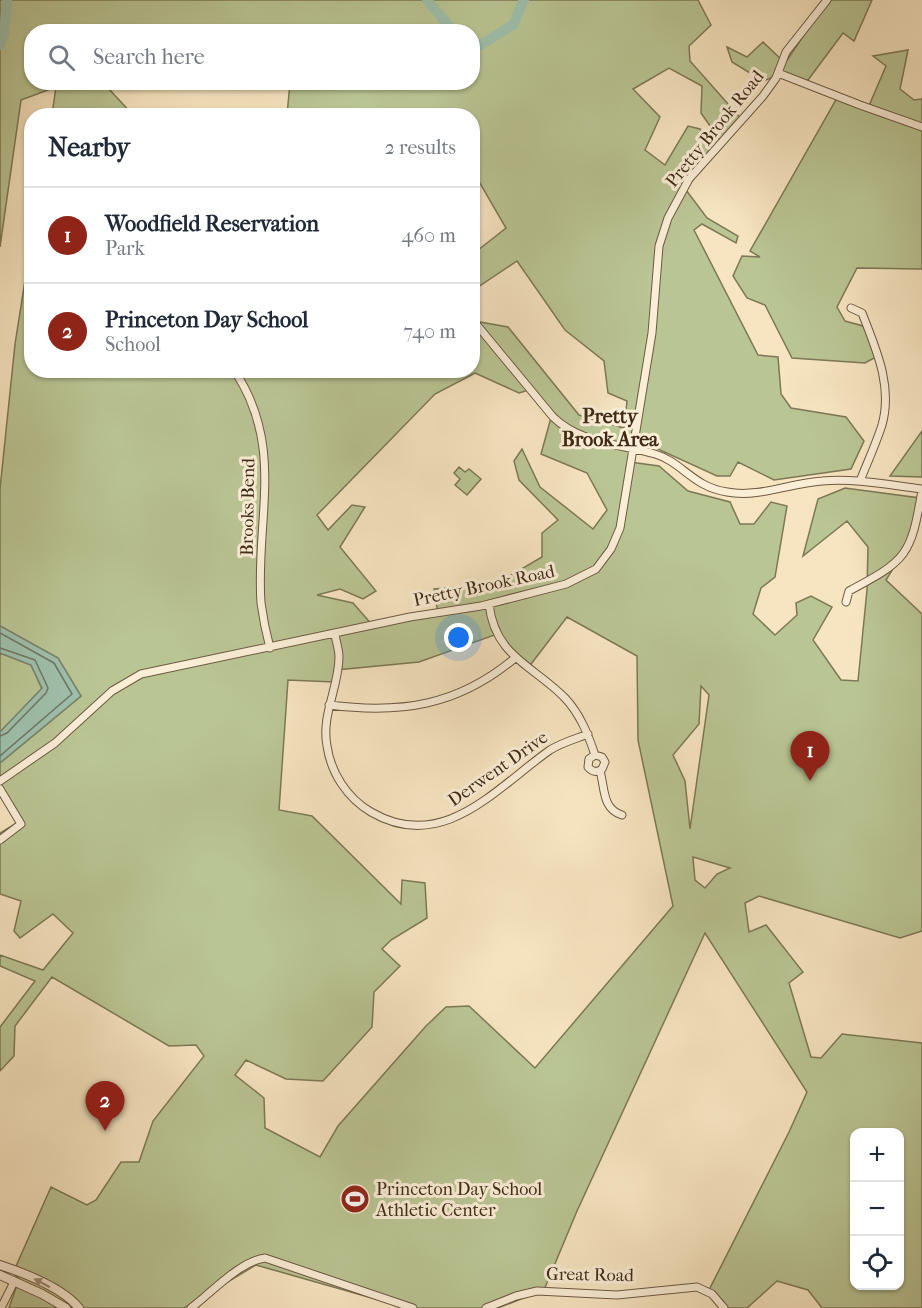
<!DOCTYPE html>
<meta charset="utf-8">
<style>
body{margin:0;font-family:"IM FELL French Canon",serif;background:#f2f2f3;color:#1f2937}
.controls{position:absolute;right:18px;bottom:18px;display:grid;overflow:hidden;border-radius:12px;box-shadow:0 2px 4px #0004}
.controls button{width:54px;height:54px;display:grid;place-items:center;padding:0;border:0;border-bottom:2px solid #e0e1e3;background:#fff;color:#1f2937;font:30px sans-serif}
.you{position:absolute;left:459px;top:638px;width:21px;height:21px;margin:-15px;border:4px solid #fff;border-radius:50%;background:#1a73e8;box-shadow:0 0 0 9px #1a73e833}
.badge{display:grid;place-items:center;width:39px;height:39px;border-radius:50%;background:#8f2418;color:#fff;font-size:20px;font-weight:700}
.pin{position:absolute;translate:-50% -50px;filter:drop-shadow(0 2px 3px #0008)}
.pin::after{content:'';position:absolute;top:32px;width:21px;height:18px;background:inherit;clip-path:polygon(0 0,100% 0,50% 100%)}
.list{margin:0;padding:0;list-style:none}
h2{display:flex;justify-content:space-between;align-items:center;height:78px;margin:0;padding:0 24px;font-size:26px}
h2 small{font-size:20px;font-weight:400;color:#747a83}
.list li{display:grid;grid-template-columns:39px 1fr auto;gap:18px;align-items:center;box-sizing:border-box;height:96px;padding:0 24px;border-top:2px solid #e0e1e3}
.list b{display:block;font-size:22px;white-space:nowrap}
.list p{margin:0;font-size:20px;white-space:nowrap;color:#747a83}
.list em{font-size:20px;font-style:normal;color:#747a83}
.icon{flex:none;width:33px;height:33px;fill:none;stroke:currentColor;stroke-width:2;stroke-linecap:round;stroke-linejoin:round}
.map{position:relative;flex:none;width:922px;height:1308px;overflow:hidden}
.search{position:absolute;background:#fff;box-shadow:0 2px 4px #0004;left:24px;top:24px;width:456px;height:66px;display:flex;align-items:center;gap:15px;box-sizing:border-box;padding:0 21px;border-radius:24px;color:#747a83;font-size:22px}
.panel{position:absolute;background:#fff;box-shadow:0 2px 4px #0004;left:24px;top:108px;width:456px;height:270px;border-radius:24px}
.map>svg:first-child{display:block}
.green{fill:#bac594;stroke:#7d7856;stroke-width:1.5;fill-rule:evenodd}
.water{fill:#9ec0ac;stroke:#788470;stroke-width:1.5}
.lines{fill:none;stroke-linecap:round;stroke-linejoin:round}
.shore{stroke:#6f7562;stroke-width:1.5}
.river{stroke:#9ec0ac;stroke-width:10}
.minor-casing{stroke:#6e5942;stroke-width:9}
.tertiary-casing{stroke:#6e5942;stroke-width:10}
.minor{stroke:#faeed7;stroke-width:7}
.tertiary{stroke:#faeed7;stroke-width:8}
.oneway{fill:#9d8c77}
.labels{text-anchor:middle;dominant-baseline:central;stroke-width:6;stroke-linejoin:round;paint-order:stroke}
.street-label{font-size:18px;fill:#402a17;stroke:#faeed7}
.poi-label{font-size:18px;fill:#402a17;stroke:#faeed7;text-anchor:start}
.neighbourhood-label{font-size:20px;font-weight:bold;fill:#402a17;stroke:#faeed7}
</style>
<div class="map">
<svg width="922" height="1308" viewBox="0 0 922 1308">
<rect width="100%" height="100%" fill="#f7e5c1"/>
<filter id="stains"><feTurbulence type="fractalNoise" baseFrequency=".00333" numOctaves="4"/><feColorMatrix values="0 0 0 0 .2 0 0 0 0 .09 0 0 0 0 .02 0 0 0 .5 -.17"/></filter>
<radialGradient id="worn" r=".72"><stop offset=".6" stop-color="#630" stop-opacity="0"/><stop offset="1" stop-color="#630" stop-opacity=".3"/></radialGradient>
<path class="green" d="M0,0H698L711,25L689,46L690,61L744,122L722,143L701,113L702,86L669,68L633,89L660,117L645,150L665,165L688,126L700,129L714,151L683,186L707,218L738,236L736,243L702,224L694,230L758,355L778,357L781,394L791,408L846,417L864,441L851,469L774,480L738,462L730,476H717L634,438L630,462L659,466L688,491L730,502L740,524H754L771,502L787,506L775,577L761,588L753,614L775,635L797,615L796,603L811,596L832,607L813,640L841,680L858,681L867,590L868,547L847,521L803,556L818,499L845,488L920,498L913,536L886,580L922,614V931L900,938L759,896L745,903L749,932L766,925L803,972L789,983L811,1057L821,1058L842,1034L922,1043V1308H822L808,1290L777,1281L747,1308H724L709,1290L789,1132L807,1092L705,933L577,1211L544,1290L498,1308H407L256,1265L184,1308H9L19,1279L13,1273L51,1187L87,1205L96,1200L121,1162H139L153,1121L204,1056L196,1045L169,1046L52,977L15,1026L14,1056L0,1071V1027L35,981L0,966V955L43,970L73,933L53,914L20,938L14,931L21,901L0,894V833L20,821L0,795V763L81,696L58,658L0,626V489L15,344L31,243L32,370H472L474,321L508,327L579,415L624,428L627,401L608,393L604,361L565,330L517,261L478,287H473V254L506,228L477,178L473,179L472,116L287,115L290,83L472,82V32H32V82L116,83L109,89L133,115H52L56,87L21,100L0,247ZM475,373L519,393L532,389L552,414L541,454L587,473L607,510L593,529L540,487L522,449L514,461L519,480L558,520L542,533V557L496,584L434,589L438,614L374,627L353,603L317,595L340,589L363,599L376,591L340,547L365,507L352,505L328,530L317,515L435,394ZM567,617L637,656L638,740L673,906L535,1068L469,1006L446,1007L426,1026L338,1126L320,1157L265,1128L264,1098L235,1075L246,1060L286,1079L323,1081L372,1027L374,992L400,966L382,949L391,940L427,918L425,883L402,880L401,904L312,816L279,810L288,680L334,682L336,670L419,662L497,634L528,668ZM701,686L709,695L690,829L685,781L673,755L699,724ZM693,858V857L730,868L717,874L705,888L695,880ZM854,1132H900V1286H854Z
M822,0H872L854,41L843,33L805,84L780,75L763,81L732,62L727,47L747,57L763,42L785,63L825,4Z
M908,50L900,89L914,100L922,99V269L857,268L837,307L845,321L863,326L878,356L865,363L792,358L765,305L747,298L733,276L742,256L760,257L750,251L837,98L868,108L886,66L873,56Z
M922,431V477L890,476Z
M459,467L465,472L469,469L481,479L467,495L455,485L460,479L454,473Z
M0,653L31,665L42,689L0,732Z"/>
<path class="water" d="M0,626L58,658L81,696L0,763V732L42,688L31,665L0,653Z"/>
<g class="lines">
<path class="shore" d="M0,633L54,663L72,694L0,756
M0,648L35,660L48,688L46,693L7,733L0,736"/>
<path class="river" d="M427,0L454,32
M0,45L4,34L7,0
M472,50L513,25L524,0"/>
<g class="minor-casing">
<path id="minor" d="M778,73L860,105L922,127
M851,308L862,313C876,349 893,386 882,425C876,444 867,463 860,481
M472,319L553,417C581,444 620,444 655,454C682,462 693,487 727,492C759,498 790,483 822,481C855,478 889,485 922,489
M234,370C286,447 255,520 261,603C263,618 266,633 270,648
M846,602L849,591C907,560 911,556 922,490
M489,604C495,657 533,665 565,698C580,714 588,734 595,755L589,759L588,767C592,772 597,773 602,769L605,762L602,757L595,755
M335,634C336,642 339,649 339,657C339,687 321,715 327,746C331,773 347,798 371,812C443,854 496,788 550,750C561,743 575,739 588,734
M329,705C401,714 458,706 515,658
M600,771C605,788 602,809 622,815
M0,781L55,743L112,691L141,674L410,617L481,606L566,584L596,569L611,549L620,528L652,333L659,246L668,218L689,179L763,96L776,78L786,52L827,0
M0,789L21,824L0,840
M1,1308L14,1282
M191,1308C211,1293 240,1261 265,1258L413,1308
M486,1308L516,1296L537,1291L617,1295L697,1287L712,1294L724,1308"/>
</g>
<g class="tertiary-casing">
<path id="tertiary" d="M0,1265C24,1273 63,1288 79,1308
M0,1275L42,1294L66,1308"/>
</g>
<use href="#minor" class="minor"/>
<use href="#tertiary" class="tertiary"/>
</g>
<defs><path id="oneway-solid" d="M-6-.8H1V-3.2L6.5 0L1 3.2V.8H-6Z" transform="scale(1.5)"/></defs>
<use class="oneway" href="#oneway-solid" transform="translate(42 1283) rotate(-152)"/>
<defs>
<g id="stadium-disc" transform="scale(1.5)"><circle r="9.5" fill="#8f2418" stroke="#faeed7"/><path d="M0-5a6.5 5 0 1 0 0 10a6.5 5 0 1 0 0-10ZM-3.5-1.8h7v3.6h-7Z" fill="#fff"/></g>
</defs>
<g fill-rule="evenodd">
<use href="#stadium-disc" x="355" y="1199"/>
</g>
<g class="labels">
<g class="street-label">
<text transform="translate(715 129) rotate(-51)">Pretty Brook Road</text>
<text transform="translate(248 507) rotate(-89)">Brooks Bend</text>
<text transform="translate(484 586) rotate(-12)">Pretty Brook Road</text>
<text transform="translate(498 769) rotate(-35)">Derwent Drive</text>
<text transform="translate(590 1275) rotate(1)">Great Road</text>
</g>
<g class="poi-label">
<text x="376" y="1189">Princeton Day School<tspan x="376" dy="21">Athletic Center</tspan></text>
</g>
<g class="neighbourhood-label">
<text x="610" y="416">Pretty<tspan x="610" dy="23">Brook Area</tspan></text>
</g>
</g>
<rect width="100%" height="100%" filter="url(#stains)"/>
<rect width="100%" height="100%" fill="url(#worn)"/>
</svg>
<div class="controls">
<button>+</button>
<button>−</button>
<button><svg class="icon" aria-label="locate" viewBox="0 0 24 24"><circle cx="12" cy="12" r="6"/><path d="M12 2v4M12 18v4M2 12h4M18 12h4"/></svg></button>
</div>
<div class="you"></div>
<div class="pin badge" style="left:810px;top:781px">1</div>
<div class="pin badge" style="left:105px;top:1131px">2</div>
<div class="search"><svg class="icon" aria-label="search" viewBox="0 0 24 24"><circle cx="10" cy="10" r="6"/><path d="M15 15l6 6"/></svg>Search here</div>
<section class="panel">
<h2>Nearby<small>2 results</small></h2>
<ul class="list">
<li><span class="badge">1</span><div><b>Woodfield Reservation</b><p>Park</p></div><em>460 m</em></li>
<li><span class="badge">2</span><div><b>Princeton Day School</b><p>School</p></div><em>740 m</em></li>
</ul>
</section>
</div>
